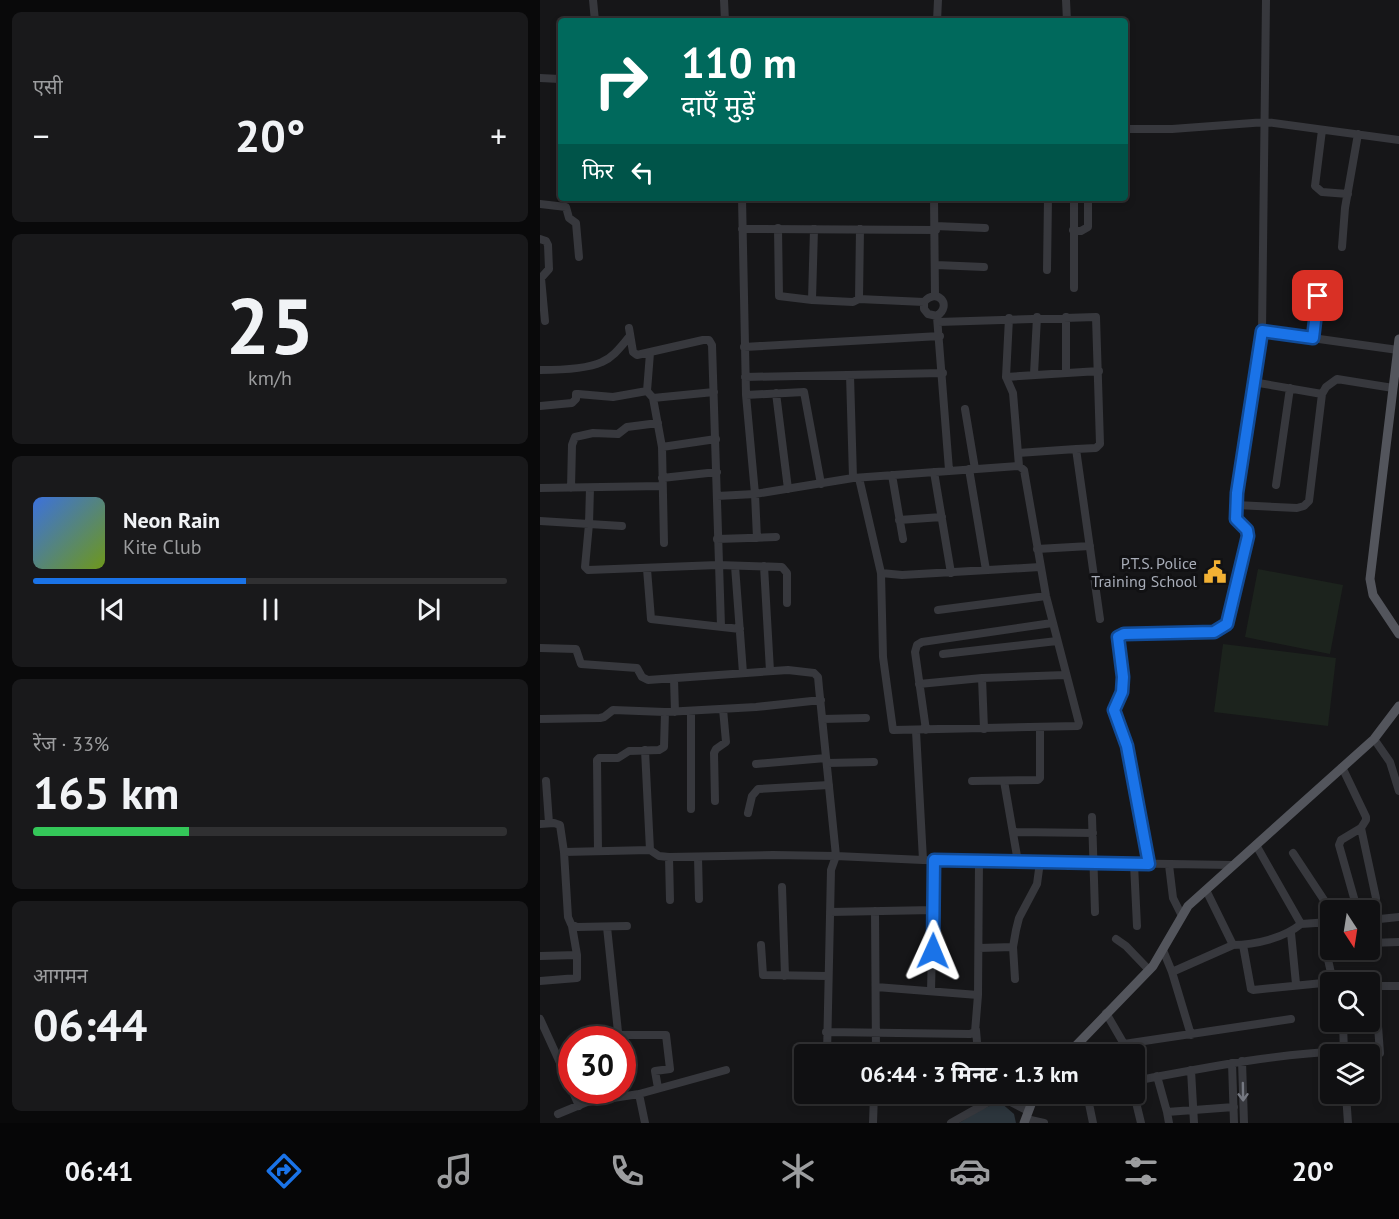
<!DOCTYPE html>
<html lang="hi">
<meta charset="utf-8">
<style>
body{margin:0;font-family:"PT Sans","Noto Sans Devanagari",sans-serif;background:#19191b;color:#f1f3f6;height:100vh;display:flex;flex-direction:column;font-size:22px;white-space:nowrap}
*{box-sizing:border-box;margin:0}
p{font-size:20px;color:#9c9d9f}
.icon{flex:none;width:33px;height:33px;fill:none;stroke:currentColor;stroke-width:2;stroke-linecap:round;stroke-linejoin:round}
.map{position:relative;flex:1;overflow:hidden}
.panel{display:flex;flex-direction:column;gap:12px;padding:12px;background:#09090a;width:540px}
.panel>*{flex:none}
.banner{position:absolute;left:18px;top:18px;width:570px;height:183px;border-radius:6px;box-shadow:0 3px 9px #0003,0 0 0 2px #303032;background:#00695c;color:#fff;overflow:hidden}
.needle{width:39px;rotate:168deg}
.fabs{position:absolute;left:780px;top:900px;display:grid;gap:12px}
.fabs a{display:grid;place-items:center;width:60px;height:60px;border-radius:6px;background:#101012;box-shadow:0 3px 9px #0003,0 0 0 2px #303032;font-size:30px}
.speed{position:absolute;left:18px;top:1026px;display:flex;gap:12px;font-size:30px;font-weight:700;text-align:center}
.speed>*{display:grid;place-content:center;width:78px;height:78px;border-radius:50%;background:#101012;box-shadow:0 3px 9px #0003,0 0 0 2px #303032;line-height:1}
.speed .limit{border:9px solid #d22;background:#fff;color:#111}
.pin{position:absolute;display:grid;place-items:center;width:51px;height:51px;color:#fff;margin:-26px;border-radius:12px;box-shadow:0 3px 9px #0006}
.me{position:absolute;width:66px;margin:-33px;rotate:1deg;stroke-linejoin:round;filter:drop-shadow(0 0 4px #0008)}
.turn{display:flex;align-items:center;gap:21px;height:126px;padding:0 24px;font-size:27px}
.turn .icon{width:78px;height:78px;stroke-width:2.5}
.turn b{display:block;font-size:42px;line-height:51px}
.then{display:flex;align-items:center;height:57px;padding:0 24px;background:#0003;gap:12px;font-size:22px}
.big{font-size:45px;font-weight:700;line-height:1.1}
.panel .card{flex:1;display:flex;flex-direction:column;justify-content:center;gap:9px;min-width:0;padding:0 21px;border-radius:9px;background:#19191b}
.panel .dial{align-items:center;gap:0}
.dial b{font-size:78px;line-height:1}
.song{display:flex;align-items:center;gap:18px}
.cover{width:72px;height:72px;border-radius:9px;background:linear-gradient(135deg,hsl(220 70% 55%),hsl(80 70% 35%))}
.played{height:6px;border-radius:3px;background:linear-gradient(90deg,#1a73e8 45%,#303032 45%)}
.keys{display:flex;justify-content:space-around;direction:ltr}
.heat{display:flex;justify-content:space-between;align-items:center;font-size:33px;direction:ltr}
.charge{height:9px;border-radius:4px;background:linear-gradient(90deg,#34c759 33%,#303032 0)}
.trip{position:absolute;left:254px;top:1044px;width:351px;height:60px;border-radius:6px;background:#101012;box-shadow:0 3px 9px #0003,0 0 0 2px #303032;font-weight:700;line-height:60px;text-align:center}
.menu{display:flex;height:96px;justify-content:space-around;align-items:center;background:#060607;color:#9c9d9f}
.menu .icon{width:42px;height:42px}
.menu .active{color:#1a73e8}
.menu b{font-size:27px;color:#f1f3f6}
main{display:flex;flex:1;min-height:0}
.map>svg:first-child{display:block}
</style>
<main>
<section class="panel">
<div class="card"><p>एसी</p>
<div class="heat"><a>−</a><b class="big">20°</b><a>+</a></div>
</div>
<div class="card dial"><b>25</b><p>km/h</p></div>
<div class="card">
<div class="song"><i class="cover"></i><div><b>Neon Rain</b><p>Kite Club</p></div></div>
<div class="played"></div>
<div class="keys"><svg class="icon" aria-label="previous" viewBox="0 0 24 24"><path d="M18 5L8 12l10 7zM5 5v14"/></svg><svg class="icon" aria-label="pause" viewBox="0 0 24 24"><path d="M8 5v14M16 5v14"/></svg><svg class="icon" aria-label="next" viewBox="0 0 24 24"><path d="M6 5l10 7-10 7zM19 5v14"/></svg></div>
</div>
<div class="card"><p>रेंज · 33%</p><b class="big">165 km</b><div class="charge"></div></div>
<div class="card"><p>आगमन</p><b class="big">06:44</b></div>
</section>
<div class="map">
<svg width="859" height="1123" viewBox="0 0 859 1123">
<rect width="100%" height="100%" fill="#161618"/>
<!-- green -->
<path fill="#1c231d" d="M718 569 803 585 790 654 705 637Z
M683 644 796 658 788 726 674 712Z"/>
<!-- water -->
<path fill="#2c353c" d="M460 1102 474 1114 476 1123H419L442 1109Z"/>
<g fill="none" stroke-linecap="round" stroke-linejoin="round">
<!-- minor -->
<path stroke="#37383d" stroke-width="8" d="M53 0 55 21
M184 0 185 21
M526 0 527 21
M726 0 722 331 858 350
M397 21 398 0
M0 78 20 79
M585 129H632L726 122 859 140
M782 130 775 186 782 192 808 194
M202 198 206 395 215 494 217 538
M372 198H394
M394 198 395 296
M534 198V288
M0 204 26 207 29 218 36 223 39 257
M395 226 445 228
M238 228 239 296 272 300 274 229
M202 229 396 230
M320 229 319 299 384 302C397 287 413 305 397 316
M533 230 541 231 548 227V198
M0 239 6 241 8 245 9 269 1 278 5 321
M802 247 805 208 818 134
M396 265 444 267
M507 270 508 198
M272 300 313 302 319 299
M384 302V309L388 314 397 316
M397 317 409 470
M398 322 556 317 560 444 556 448 536 449 560 619
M89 328 93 352 97 355 163 340H169L172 345 181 626
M773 338 781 275
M204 347 400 336
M110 353 107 391 113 398 122 447 124 543
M0 370C17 370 47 369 62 362 74 357 82 345 90 336
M526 372V317
M494 374 497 317
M310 375 313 478
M205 377 403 373
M466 377 559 371
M713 382 782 394
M236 393 248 489
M206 395 264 392 281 484
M113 398 174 392
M0 406 32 403 36 399V394H38L73 397 107 391
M425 409 435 469
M122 447 176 439
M478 453 536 449
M429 469 446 570
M394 472 411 573
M352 475 363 539
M122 478 177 472
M319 478 341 573 343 657 353 730 538 726 539 723 506 596 484 470 479 466 473 393 466 377 469 318
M736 485 750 388
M0 488 122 486
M31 488 32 445 35 437 53 433 78 434 87 427 118 423
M50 488 49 524 82 526
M177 496 215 494 313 478 479 466
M696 505 757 508 764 506 769 501 782 394 786 387 797 379 853 388
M359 520 402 517
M0 521 49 524 45 567 48 570 178 565 242 567 247 573V603
M177 539 236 537
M497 549 550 546
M195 566 203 673
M224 566 230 671
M107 569 111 619 200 629
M341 573 362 575 500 567
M398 610 506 596
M0 648 36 649 41 664 97 668 102 677 108 680 248 670 274 673 278 677 279 688 296 856 233 855 129 857 119 856 110 850 24 852 20 825 14 823 0 824
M403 654 517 641
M442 678 444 729
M134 679 135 712
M379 684 442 678 525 675
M151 711V809
M0 719 60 718 64 717 73 710 125 712
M282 719 326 718
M386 730 375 652 377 645 382 642 512 623
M376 731 383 860
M834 739 850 762 859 791
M105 750 110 850
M287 763 334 762
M216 764 286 758
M802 767 826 817V820L821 828 836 898
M6 781 9 823
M432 781 498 780 500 778V728
M464 781 478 862
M175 801 174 753 176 749 186 742 183 709
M208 813 212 796 218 789 289 785
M552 817 555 912
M473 832 553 833
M716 845 761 924 790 922
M58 851 57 760 59 758H78L89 751 119 750 124 747 125 712 216 707 281 700
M24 852 28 917 31 924 37 927 87 926
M753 853 784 900 790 920
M129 857 130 900
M158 857 159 899
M594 864 597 926
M609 864 587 746 574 709 582 692 583 677 578 641V637L584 634 674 631 687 624 708 536 707 530 696 516 697 493 722 331
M629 865 633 898 642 916
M242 887 245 976
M666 890 693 945C715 945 744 938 761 924
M816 905 799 845 801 840 821 828
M335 911 336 1054
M290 912 394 910
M830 920 859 917
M784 923 785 946 793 982
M67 927 78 1032 81 1035H126L130 1069 115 1071 118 1088
M751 933 756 984
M576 939 586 946 609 970
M830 943 859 942
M221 945 223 975 288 976
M703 945 711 989 713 990 793 982
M439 948 473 947
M623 950 632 972 651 1035
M0 956 37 955 32 926
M632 972 693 945
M475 979 473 947 476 930 479 918 497 884 500 862
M0 981 37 978V955
M831 986H859
M835 986 840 1053
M336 987 438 995
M391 991 394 860
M566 1013 584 1044 751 1019
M0 1019 32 1089
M803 1022 804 1054
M436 1030 438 1054
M286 1032 430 1034 435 1032 438 995 439 861
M584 1044 586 1054
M287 1054 291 870 296 856 383 860 693 865
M702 1061 704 1123
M692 1063 694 1123
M651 1070 654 1123
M617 1076 627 1112
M594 1081C664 1068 733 1054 804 1051
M32 1090 39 1106
M99 1094 105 1123
M547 1094 553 1123
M594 1094 601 1123
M806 1094 808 1123
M18 1114 47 1102 99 1094 186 1070
M486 1119 504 1123
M333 1123 334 1094
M411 1123 459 1096 488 1111
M629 1123 627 1112 694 1107"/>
<!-- major -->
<path stroke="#53555c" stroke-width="9" d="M859 339 830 579 833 595 859 634
M528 1054 613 966 648 906 834 739 859 706
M484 1123 495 1094"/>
</g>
<!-- one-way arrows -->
<defs><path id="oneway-shaft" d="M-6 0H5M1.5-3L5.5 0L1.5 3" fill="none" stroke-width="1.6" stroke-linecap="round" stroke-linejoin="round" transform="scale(1.5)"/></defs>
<use stroke="#757881" href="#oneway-shaft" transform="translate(703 1092) rotate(89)"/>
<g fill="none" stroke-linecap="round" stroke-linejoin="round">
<!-- route casing -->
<g stroke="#114b97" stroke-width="15">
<path id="route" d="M393 951 394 860 609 864 587 746 574 710 582 692 583 677 578 637 584 634 674 632 687 624 708 536 707 530 696 519 697 493 722 331 773 338 778 296"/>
</g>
<!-- route -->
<use href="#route" stroke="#1a73e8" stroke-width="10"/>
</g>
<!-- icons -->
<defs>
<g id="civic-bare" transform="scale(1.8)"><path d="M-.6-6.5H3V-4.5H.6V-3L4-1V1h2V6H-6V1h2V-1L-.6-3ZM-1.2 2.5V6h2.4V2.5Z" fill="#f2b134" stroke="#111113" stroke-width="2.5" paint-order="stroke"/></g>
</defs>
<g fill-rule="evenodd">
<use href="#civic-bare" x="675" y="572"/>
</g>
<g text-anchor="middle" stroke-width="6" stroke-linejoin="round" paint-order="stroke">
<!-- poi labels -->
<g font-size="16" fill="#a8adb8" stroke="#111113" text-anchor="end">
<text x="657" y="569">P.T.S. Police<tspan x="657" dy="18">Training School</tspan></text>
</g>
</g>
</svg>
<div class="fabs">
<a><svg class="needle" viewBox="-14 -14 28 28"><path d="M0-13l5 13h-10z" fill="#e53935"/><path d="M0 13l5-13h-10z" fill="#9c9d9f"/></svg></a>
<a><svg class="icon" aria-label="search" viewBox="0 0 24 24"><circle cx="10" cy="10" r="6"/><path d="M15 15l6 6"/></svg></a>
<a><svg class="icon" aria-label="layers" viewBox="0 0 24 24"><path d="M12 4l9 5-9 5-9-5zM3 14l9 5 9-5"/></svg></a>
</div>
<div class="speed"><div class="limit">30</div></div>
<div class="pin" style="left:778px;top:296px;background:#d93025"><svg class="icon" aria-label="arrive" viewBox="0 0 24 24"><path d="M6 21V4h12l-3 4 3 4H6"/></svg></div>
<svg class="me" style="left:393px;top:951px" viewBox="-20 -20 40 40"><path d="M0-17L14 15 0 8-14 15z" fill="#1a73e8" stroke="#fff" stroke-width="4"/></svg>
<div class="trip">06:44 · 3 मिनट · 1.3 km</div>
<div class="banner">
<div class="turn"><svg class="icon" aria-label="right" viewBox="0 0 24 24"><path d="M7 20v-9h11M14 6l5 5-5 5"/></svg><div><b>110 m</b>दाएँ मुड़ें</div></div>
<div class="then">फिर<svg class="icon" aria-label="left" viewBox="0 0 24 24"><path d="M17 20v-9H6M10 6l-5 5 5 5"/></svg></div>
</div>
</div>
</main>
<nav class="menu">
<b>06:41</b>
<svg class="icon active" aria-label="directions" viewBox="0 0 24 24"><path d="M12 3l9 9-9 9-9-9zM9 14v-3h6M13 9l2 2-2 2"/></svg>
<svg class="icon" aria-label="music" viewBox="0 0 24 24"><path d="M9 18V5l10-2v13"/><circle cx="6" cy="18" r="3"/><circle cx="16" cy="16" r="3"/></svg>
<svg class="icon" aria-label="phone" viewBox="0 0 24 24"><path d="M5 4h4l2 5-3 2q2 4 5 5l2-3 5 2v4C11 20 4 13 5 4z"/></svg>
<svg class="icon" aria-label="climate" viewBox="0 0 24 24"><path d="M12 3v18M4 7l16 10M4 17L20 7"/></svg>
<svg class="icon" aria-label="car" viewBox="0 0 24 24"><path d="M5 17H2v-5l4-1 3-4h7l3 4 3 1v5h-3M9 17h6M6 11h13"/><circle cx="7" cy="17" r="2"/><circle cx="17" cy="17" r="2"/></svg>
<svg class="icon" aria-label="filters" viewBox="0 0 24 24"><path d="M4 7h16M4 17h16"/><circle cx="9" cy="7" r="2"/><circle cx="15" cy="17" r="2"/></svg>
<b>20°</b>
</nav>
